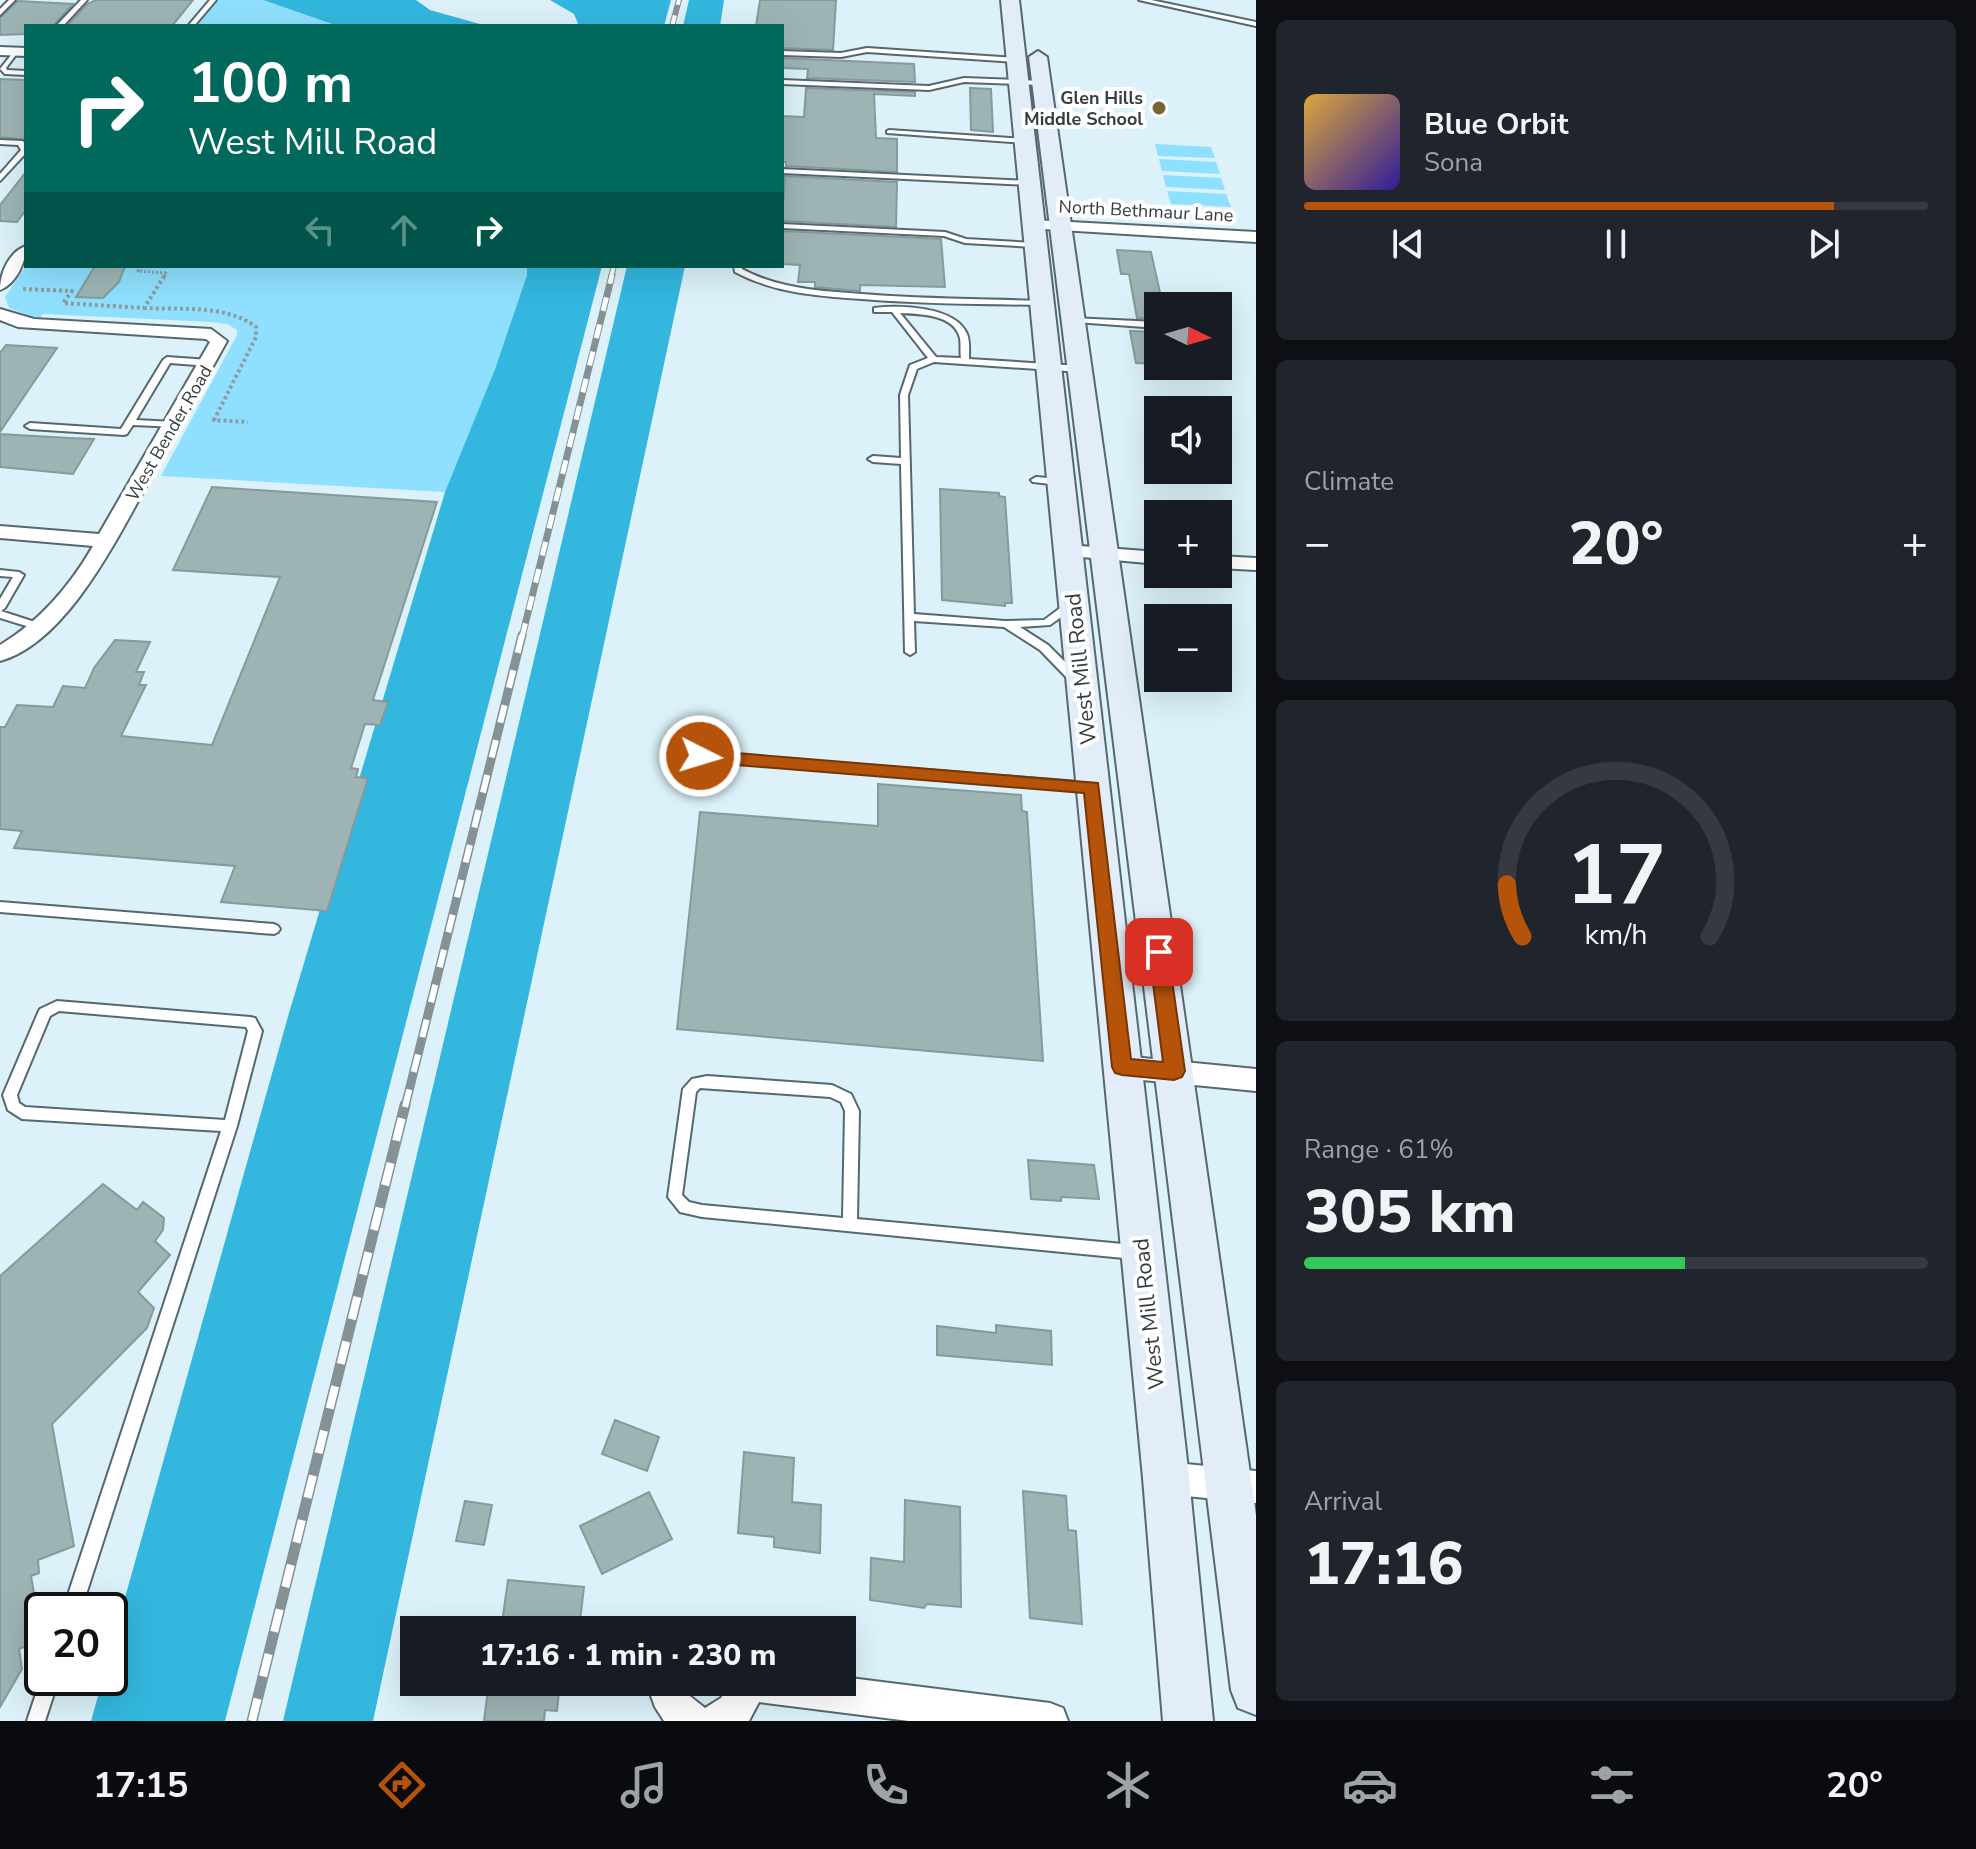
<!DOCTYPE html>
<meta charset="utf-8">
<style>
body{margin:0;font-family:"Nunito Sans",sans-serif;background:#20242c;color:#f1f3f6;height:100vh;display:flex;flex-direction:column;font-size:30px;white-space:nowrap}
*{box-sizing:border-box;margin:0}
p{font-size:26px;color:#9ea1a6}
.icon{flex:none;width:44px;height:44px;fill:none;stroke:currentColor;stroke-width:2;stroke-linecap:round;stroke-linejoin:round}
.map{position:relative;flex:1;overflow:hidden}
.drawer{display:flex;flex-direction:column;gap:20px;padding:20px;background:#0d0f14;width:720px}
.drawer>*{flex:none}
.guide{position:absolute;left:24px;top:24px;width:760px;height:244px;border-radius:0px;box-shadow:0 8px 32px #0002;background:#00695c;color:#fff;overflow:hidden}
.needle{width:52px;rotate:95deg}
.tools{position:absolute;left:1144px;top:292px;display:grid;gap:16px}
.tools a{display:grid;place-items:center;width:88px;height:88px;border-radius:0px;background:#171b24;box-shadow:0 8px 32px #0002;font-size:40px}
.speed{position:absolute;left:24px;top:1592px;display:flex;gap:16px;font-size:40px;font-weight:700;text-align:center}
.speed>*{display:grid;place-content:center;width:104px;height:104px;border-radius:50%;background:#171b24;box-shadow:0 8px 32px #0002;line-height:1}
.speed .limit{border:4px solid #111;border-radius:12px;background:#fff;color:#111}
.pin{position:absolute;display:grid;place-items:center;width:68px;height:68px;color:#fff;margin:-34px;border-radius:16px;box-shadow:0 4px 12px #0006}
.me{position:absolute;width:88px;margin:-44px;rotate:95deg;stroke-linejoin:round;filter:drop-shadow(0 0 6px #0008)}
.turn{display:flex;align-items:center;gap:28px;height:168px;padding:0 32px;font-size:36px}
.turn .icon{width:104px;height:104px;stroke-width:2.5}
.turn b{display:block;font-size:56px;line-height:68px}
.lanes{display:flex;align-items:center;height:76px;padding:0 32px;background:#0003;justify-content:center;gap:40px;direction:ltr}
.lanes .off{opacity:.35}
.big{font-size:60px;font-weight:800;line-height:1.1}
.drawer .widget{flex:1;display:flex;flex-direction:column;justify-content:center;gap:12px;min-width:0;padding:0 28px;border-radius:12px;background:#20242c}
.drawer .dial{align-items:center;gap:0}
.dial svg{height:208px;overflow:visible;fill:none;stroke:#363941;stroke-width:7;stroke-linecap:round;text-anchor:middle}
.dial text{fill:#f1f3f6;stroke:none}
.song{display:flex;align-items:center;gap:24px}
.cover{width:96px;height:96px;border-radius:12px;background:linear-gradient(135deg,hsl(40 70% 55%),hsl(250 70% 35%))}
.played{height:8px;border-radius:4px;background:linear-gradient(90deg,#b45309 85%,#363941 85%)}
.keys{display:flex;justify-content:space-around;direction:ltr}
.heat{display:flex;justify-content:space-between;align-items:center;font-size:44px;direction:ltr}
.charge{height:12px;border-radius:6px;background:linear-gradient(90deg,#34c759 61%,#363941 0)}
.trip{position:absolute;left:400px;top:1616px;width:456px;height:80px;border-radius:0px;background:#171b24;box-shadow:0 8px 32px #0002;font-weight:800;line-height:80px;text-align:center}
.tabs{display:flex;height:128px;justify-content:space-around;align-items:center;background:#090b0e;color:#9ea1a6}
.tabs .icon{width:56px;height:56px}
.tabs .active{color:#b45309}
.tabs b{font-size:36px;color:#f1f3f6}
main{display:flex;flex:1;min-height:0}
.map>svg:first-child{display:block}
</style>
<main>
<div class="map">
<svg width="1256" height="1721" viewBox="0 0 1256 1721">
<rect width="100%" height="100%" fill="#dcf1f9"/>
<!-- green -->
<path fill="#8fe0fe" d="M218 0H263L338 26H196Z
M1155 144 1211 147 1215 158 1158 156Z
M1159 159 1216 162 1220 174 1162 171Z
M1163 175 1221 178 1225 190 1166 187Z
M1167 191 1226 194 1231 207 1171 204Z
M26 266H527V275L495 369 445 492 161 476 237 335V330L227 324 212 322 43 314 39 319 9 308 5 297Z"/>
<!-- forest -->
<path fill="#33b7df" d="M263 0H416L430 10 487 26H338Z
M550 0H671L664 26H579L574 14Z
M689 0H724L720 26H683Z
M527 266H602L225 1721H91L103 1678H110V1651L289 1013 445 492 495 369 527 275Z
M627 266H685L373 1721H283Z"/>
<!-- building -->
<path fill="#9eb4b4" stroke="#859b9b" stroke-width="2" d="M96 0H193L172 26H67L87 4Z
M760 0H836L833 50 782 48V26H756Z
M18 1 73 4 53 26H26V34L0 35V18Z
M782 58 914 64 915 82 807 78 808 69 782 68Z
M0 79 26 80V140L0 137Z
M806 88 915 92V96L874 94 876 138 897 139V172L786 166V162H782V116L804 117Z
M970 88 991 89 993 132 971 130Z
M26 172V210L17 222 0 221V205Z
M785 176 897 182 896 227 782 221Z
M782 231 941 239 945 287 860 285V291L815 287V282H798L800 265 782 264Z
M1117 250 1151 252 1163 306H1158V319L1137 318 1129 274H1121Z
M95 266H125L119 282 103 298 76 297Z
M1130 331 1155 332 1158 364 1136 363Z
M6 345 57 348 0 432V353Z
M0 434 69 438 94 439 73 474 0 467Z
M212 487 437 502 373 700 388 702 380 725 365 724 351 768 358 769 356 777 368 778 327 911 221 902 235 866 14 848 22 831 0 829V727H5L17 705 53 707 63 686 85 688 94 668 115 640 150 642 136 672H144L139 685H146L121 736 212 745 280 577 173 570Z
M940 489 999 493V496L1005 497 1012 603H1005V606L942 600Z
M878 784 1021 795 1022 811 1027 812 1043 1061 677 1029 700 812 878 826Z
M1028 1160 1094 1165 1099 1199 1061 1197V1201L1031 1199Z
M103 1184 137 1210 143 1202 164 1218 163 1230 155 1241 170 1255 138 1292 154 1308 147 1328 52 1424 74 1546 38 1560 39 1573 31 1576 42 1640 19 1649 22 1669 0 1707V1276Z
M996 1325 1051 1331 1052 1365 937 1355V1326L996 1333Z
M615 1420 659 1437 647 1471 602 1454Z
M744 1452 794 1458 792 1502 821 1505 820 1553 774 1547V1537L738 1533Z
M1023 1491 1066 1496 1068 1530 1076 1531 1082 1624 1030 1618Z
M649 1492 672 1539 602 1574 580 1526Z
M905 1500 960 1507 961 1607 927 1604 924 1608 870 1600 871 1558 904 1562Z
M465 1501 492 1505 484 1545 456 1541Z
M508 1580 584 1587 579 1630H501Z
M489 1682H560L557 1711 545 1710 544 1721H484Z"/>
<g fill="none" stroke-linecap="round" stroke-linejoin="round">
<!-- lane casing -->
<g stroke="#56686f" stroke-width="4">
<path id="lane" d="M9 0H15L0 15V9Z
M81 0H87L63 26H56Z
M210 0H216L194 26H188Z
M1139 0H1151L1256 22V26Z
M867 48 1016 58 1019 60 1016 62 867 52 841 57 782 55V51L841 53Z
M15 50 18 52 6 68 7 70 26 71V75L5 74 0 69Z
M964 78 1042 81 1045 83 1042 85 964 82 929 90 782 84V80L929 86Z
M889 130 1025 139 1029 141 1025 143 887 133V131Z
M0 140 23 141 26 146V153L0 181V174L21 150 18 145 0 144Z
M782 169 1029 181 1033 183 1029 185 782 173Z
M782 224 945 232 966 239 1035 243 1039 245 1035 247 965 243 944 236 782 228Z
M734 266H742V269C779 289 821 291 862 294 922 299 982 299 1042 301L1046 303 1042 305C982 304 922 304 862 299 818 296 774 293 735 272Z
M874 308C900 305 955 306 967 334 970 341 969 351 969 359L1081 366 1085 369 1081 372 934 362 917 369 908 395 914 614 1005 621 1044 620 1067 603H1075L1076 605 1075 607 1050 625 1020 627 1048 645 1078 675 1079 678 1078 681H1070L1040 650 1004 627 914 621 915 652 910 655 905 652 901 464 873 462 868 459 873 456 901 458 900 395 910 365 928 358 892 312H874ZM900 313C920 314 954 314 960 338 961 344 960 352 961 358L936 357Z
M1072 318 1158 322V328L1075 322H1072Z
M167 357 209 360 213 363 209 366 170 363 136 420 174 422 177 423V427L133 425 127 434 124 435 30 429 25 426 30 423 121 429 163 360Z
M1036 477 1060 479 1065 482 1060 485 1033 482 1031 480Z
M0 570 19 572 24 575 5 608 1 611 44 625 45 627 44 629H36L0 618V599L13 577 0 576Z
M670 750 1092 783 1098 787 1092 791 670 758 664 754Z
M0 902 274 924 278 926 280 929 278 932 274 934 0 912Z
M57 1001 250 1017 255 1018 262 1031 237 1126 81 1610H63L221 1131 22 1119 8 1110 3 1095 38 1013 40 1009ZM59 1011 246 1027 248 1031 225 1120 25 1107 19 1103 17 1095 50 1016Z
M707 1076 832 1085 851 1094 859 1111 857 1219 1134 1245 1139 1247 1141 1252 1139 1257 1134 1259 702 1217 680 1212 668 1197 683 1089 692 1079ZM700 1088 830 1097 841 1102 845 1111 843 1218 702 1205 689 1202 682 1195 696 1092Z
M42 1676V1678H59L45 1721H27Z"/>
</g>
<!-- street casing -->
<g stroke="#56686f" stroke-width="4">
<path id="street" d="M0 47 26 48V56L0 55Z
M1033 220 1256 232V242L1028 228 1025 225Z
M26 246C26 262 16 284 0 290 0 273 9 252 26 246Z
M0 309 34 319 211 329 227 341C202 386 177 431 152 476 120 532 69 642 0 661V645C40 621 70 586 93 546L0 538V526L99 534 210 342 206 339 18 327 0 320Z
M1067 545 1158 552V564L1060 555 1057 551 1060 547Z
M1218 556 1256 558V570L1218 568Z
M1122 1056 1256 1069V1091L1122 1078 1113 1075 1109 1067 1113 1059Z
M1166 1462 1256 1471V1503L1166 1494 1155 1489 1150 1478 1155 1467Z
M842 1677 1050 1703 1063 1708 1068 1721H909L759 1702 749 1721H664L655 1707 646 1682H682L686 1693 705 1708 721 1698 730 1682H842Z"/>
</g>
<!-- secondary casing -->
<g stroke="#56686f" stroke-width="4">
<path id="secondary" d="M1001 0H1019L1189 1478 1213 1721H1163L1143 1478Z
M1038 51 1047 57 1256 1515V1715L1238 1708 1231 1690 1029 57Z"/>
</g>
<!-- path-far1 -->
<path stroke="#8d9ca2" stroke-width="3" stroke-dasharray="2 2" stroke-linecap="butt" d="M47 266H83
M141 266 138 271 166 273 164 277"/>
<!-- path -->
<path stroke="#8d9ca2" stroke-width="4" stroke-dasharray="3 3" stroke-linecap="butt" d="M23 289 72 291 63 303 144 308 165 275
M144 308C180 310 226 304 256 327V337L214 420 248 422"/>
<!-- lane -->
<use href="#lane" fill="#fff" fill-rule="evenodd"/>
<!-- street -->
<use href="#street" fill="#fff" fill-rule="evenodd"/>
<!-- secondary -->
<use href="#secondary" fill="#e2edf9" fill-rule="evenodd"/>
<!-- rail-far3 casing -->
<g stroke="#849297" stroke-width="6">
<path id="rail-far3" d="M672 26 679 0
M611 277 614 266"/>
</g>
<!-- rail-far2 casing -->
<g stroke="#849297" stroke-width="7">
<path id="rail-far2" d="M522 637 612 275"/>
</g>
<!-- rail-far1 casing -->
<g stroke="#849297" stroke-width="9">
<path id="rail-far1" d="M405 1107 522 635"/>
</g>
<!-- rail casing -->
<g stroke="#849297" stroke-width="11">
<path id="rail" d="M252 1721 405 1105"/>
</g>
<!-- rail-far3 -->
<use href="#rail-far3" stroke="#fff" stroke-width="4" stroke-dasharray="11" stroke-linecap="butt"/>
<!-- rail-far2 -->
<use href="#rail-far2" stroke="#fff" stroke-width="5" stroke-dasharray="14" stroke-linecap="butt"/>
<!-- rail-far1 -->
<use href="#rail-far1" stroke="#fff" stroke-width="6" stroke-dasharray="18" stroke-linecap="butt"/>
<!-- rail -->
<use href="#rail" stroke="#fff" stroke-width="8" stroke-dasharray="23" stroke-linecap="butt"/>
</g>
<!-- route -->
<path fill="#b45309" stroke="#753606" stroke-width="2" d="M700 750 1098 783 1131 1059 1163 1062 1149 952 1152 947H1166L1168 952 1185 1071 1182 1077 1174 1080 1122 1075 1115 1073 1112 1067 1084 793 700 762 691 756Z"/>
<!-- markers -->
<circle fill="#776533" stroke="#fff" stroke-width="3" cx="1159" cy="108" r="8"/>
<g text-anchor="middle" stroke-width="8" stroke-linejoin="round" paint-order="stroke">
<!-- far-poi labels -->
<g font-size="18" font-weight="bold" fill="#353d40" stroke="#fff" text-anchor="end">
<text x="1143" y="104">Glen Hills<tspan x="1143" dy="21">Middle School</tspan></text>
</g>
<!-- far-street labels -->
<g font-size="18" fill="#353d40" stroke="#fff">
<text transform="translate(1146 211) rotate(3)" y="6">North Bethmaur Lane</text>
<text transform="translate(169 433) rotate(-60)" y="6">West Bender Road</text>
</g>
<!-- street labels -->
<g font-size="22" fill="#353d40" stroke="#fff">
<text transform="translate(1080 669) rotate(-96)" y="8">West Mill Road</text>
<text transform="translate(1148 1314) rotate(-96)" y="8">West Mill Road</text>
</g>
</g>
</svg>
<div class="tools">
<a><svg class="needle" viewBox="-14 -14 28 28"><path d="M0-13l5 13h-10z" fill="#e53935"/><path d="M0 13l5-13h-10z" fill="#9ea1a6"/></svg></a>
<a><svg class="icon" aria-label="sound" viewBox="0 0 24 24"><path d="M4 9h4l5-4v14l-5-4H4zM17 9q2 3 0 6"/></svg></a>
<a>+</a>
<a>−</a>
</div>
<div class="speed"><div class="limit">20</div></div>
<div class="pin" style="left:1159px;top:952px;background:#d93025"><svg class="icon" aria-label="arrive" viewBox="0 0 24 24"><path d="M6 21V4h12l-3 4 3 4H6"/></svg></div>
<svg class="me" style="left:700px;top:756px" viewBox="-20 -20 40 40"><circle r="17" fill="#b45309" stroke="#fff" stroke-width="3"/><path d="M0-11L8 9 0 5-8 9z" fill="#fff"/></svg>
<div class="trip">17:16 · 1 min · 230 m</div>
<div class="guide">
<div class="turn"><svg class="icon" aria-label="right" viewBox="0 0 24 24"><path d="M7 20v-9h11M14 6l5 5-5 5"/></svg><div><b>100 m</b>West Mill Road</div></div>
<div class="lanes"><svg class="icon off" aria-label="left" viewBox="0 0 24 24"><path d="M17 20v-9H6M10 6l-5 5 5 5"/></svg><svg class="icon off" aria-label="ahead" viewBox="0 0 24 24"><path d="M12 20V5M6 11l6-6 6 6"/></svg><svg class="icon" aria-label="right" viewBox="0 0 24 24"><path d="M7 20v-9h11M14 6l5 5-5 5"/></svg></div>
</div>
</div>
<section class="drawer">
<div class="widget">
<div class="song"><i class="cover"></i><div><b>Blue Orbit</b><p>Sona</p></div></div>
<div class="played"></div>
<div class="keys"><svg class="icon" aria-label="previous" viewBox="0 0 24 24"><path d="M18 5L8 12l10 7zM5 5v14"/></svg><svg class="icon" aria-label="pause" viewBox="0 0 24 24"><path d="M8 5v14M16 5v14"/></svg><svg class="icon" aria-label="next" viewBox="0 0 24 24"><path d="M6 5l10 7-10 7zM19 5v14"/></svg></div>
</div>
<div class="widget"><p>Climate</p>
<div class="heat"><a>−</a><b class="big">20°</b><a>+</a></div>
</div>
<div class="widget dial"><svg viewBox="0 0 100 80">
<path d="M14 69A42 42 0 1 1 86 69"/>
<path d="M14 69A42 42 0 0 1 8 49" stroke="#b45309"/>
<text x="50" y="56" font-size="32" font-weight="700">17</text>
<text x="50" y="72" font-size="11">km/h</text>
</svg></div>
<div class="widget"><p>Range · 61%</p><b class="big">305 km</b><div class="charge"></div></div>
<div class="widget"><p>Arrival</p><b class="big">17:16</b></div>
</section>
</main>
<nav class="tabs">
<b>17:15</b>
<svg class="icon active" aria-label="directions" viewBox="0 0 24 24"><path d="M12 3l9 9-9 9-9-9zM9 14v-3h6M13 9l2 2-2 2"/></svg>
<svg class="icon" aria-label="music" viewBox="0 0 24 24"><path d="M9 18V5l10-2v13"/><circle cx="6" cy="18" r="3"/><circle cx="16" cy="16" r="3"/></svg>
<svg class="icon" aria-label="phone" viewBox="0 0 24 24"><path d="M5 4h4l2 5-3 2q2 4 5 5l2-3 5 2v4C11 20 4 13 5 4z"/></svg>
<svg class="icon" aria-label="climate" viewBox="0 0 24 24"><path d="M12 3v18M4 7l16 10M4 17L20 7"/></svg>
<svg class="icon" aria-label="car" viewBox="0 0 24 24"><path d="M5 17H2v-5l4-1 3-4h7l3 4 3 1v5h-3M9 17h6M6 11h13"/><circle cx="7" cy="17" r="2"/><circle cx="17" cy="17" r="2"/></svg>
<svg class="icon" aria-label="filters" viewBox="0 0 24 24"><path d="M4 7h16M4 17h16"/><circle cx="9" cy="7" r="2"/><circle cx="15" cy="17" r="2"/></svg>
<b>20°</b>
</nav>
